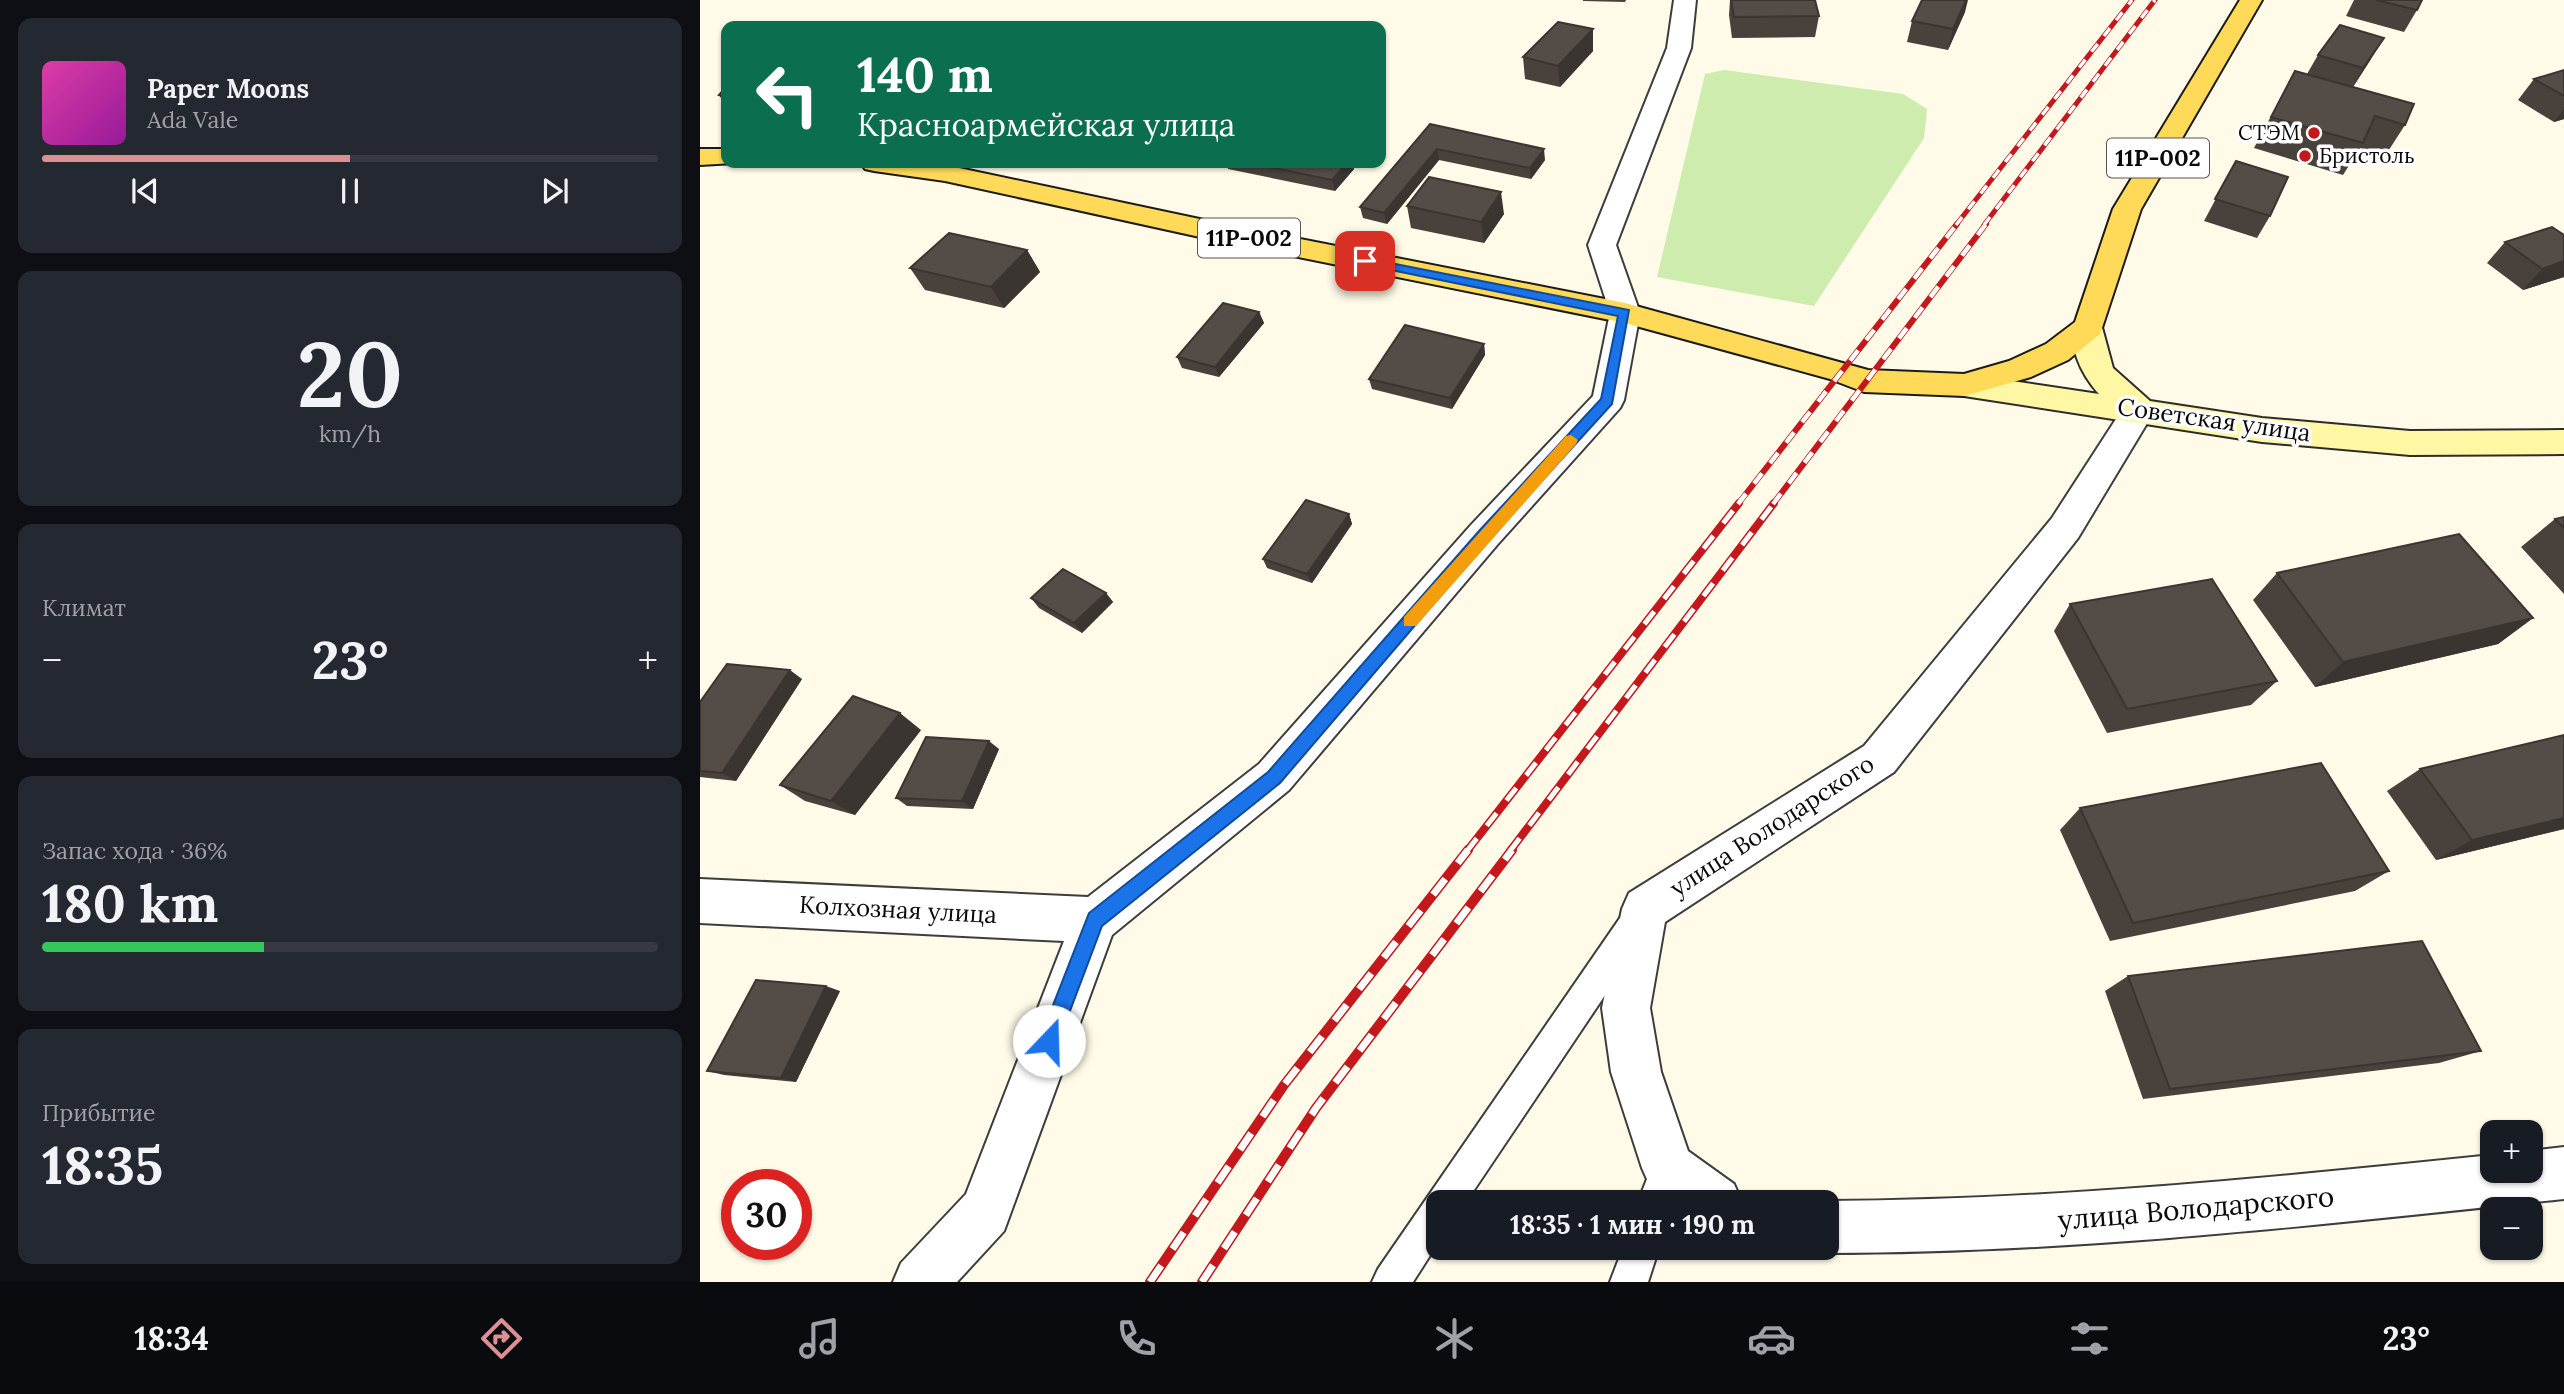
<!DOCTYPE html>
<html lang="ru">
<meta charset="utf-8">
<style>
body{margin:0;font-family:Lora,serif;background:#242831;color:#f1f3f6;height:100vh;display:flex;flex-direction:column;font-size:26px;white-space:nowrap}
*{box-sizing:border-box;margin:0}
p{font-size:23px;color:#9ea1a6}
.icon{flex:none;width:38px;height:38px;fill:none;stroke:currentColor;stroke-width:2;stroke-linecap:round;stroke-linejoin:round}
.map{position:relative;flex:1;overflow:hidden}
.drawer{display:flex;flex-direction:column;gap:18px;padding:18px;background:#0d0f14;width:700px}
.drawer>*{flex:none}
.hud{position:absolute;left:21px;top:21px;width:665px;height:147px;border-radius:14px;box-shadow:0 2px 5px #0004;background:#0b6e4f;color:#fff;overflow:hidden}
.controls{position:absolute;left:1780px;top:1120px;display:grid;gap:14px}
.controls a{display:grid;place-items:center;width:63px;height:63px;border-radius:14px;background:#171b24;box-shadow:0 2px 5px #0004;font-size:35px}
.speed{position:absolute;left:21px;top:1169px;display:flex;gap:14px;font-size:35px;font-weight:700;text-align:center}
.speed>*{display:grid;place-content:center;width:91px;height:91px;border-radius:50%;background:#171b24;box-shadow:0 2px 5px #0004;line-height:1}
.speed .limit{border:10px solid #d22;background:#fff;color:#111}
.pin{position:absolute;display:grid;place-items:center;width:60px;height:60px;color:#fff;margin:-30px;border-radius:14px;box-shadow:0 4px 10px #0006}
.me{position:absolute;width:77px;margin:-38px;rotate:21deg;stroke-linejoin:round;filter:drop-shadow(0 0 5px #0008)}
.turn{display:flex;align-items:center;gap:24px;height:147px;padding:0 21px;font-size:32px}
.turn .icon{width:91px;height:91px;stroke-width:2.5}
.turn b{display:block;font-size:49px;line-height:60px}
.big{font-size:52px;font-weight:800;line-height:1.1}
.drawer .card{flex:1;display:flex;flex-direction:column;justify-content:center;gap:10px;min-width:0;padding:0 24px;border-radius:14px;background:#242831}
.drawer .dial{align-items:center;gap:0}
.dial b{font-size:91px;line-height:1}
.song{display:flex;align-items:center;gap:21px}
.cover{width:84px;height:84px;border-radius:10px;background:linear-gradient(135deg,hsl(320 70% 55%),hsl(300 70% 35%))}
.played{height:7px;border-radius:4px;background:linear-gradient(90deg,#dd9094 50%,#363941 50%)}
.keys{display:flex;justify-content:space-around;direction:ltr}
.heat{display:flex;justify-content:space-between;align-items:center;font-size:38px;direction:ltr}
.charge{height:10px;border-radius:5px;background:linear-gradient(90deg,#34c759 36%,#363941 0)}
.trip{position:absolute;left:726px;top:1190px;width:413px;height:70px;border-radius:14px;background:#171b24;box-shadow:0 2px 5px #0004;font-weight:800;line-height:70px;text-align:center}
.menu{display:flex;height:112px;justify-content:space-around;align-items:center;background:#090b0e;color:#9ea1a6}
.menu .icon{width:49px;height:49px}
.menu .current{color:#dd9094}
.menu b{font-size:32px;color:#f1f3f6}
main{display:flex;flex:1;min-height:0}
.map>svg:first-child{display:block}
</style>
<main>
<section class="drawer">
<div class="card">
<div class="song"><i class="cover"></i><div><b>Paper Moons</b><p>Ada Vale</p></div></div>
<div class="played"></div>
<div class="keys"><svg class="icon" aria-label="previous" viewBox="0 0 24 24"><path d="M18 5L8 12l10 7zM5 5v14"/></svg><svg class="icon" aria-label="pause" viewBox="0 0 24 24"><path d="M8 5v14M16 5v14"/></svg><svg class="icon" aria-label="next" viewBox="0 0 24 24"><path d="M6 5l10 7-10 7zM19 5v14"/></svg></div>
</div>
<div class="card dial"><b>20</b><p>km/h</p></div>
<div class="card"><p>Климат</p>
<div class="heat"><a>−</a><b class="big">23°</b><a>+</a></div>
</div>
<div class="card"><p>Запас хода · 36%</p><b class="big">180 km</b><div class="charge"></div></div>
<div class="card"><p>Прибытие</p><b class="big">18:35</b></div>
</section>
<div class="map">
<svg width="1864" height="1282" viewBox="0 0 1864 1282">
<rect width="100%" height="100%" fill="#fffbe8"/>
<!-- green -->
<path fill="#cdecae" d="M1024 70 1203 94 1227 109 1224 138 1114 306 957 277 1005 74Z"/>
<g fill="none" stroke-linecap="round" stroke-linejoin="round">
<!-- lane casing -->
<g stroke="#3d3d3d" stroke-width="4">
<path id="lane" d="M931 914 942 918 947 929 942 940 766 1202H738V1243L713 1282H672L678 1269 920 918Z
M968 1150 980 1156 986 1168 974 1202H938L956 1156Z
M923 1248H959L948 1282H910Z"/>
</g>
<!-- street casing -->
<g stroke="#3d3d3d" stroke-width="4">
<path id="street" d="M974 0H996L991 48 916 245 940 313 924 400 920 408 797 545 589 790 412 935 304 1231 257 1282H193L201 1263 266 1194 364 941 0 923V879L388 897 559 764 771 525 893 396 910 313 888 245 967 48Z
M1439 398 1451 402 1455 410 1378 538 1194 772 965 922 950 1008 961 1072 988 1151 1034 1184 1042 1202H972L950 1186 942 1168 911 1072 902 1008 922 909 929 893 1164 746 1352 518 1427 402Z
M1864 1147V1199C1618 1225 1374 1253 1127 1253L1113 1248H1127V1202H1123L1127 1201C1350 1200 1570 1178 1792 1155V1171H1830V1151Z"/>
</g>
<!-- secondary casing -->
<g stroke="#2c2c2c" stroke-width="4">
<path id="secondary" d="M1389 317 1400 320 1413 368 1450 401 1562 418 1710 431 1864 430V454L1710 455 1562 442 1264 396 1253 393 1248 385 1253 377 1264 374 1399 394C1383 377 1364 342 1378 320Z"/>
</g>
<!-- primary casing -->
<g stroke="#1b1b1b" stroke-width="4">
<path id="primary" d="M1540 0H1562L1441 209 1400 334 1368 360 1331 377 1264 396 1164 392 1130 379 925 323 509 239 245 181 174 171 165 169 161 163 245 165 509 221 925 303 1168 370 1264 374 1309 361 1346 344 1375 322 1413 209Z
M0 149H26V163H35L0 165Z"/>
</g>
<!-- lane -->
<use href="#lane" fill="#fff" fill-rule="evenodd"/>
<!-- street -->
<use href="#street" fill="#fff" fill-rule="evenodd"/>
<!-- secondary -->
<use href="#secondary" fill="#fff7a3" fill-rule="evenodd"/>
<!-- primary -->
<use href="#primary" fill="#ffda58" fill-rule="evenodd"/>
<!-- rail-far3 casing -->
<g stroke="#c5181c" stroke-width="5">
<path id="rail-far3" d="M1256 225 1432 0
M1284 225 1455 0"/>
</g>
<!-- rail-far2 casing -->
<g stroke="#c5181c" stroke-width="6">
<path id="rail-far2" d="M1038 504 1257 224
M1073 504 1286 224"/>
</g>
<!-- rail-far1 casing -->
<g stroke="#c5181c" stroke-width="8">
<path id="rail-far1" d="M767 851 1039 503
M810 851 1074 503"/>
</g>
<!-- rail casing -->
<g stroke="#c5181c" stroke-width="10">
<path id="rail" d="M450 1282 584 1085 768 850
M502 1282 616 1108 812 850"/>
</g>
<!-- rail-far3 -->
<use href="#rail-far3" stroke="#fff" stroke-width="3.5" stroke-dasharray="10" stroke-linecap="butt"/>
<!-- rail-far2 -->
<use href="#rail-far2" stroke="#fff" stroke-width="4.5" stroke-dasharray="13" stroke-linecap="butt"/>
<!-- rail-far1 -->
<use href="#rail-far1" stroke="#fff" stroke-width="5" stroke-dasharray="16" stroke-linecap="butt"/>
<!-- rail -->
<use href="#rail" stroke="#fff" stroke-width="7" stroke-dasharray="20" stroke-linecap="butt"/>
</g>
<!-- wall -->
<path fill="#48413c" d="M883 0H926L925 2 883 1Z
M1030 0H1115L1119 16 1115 37 1032 38 1029 15Z
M1654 0H1722L1717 10 1704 32 1646 16Z
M1265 12 1248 50 1207 42 1212 21Z
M893 29V51L860 87 825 79 823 57Z
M1618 55 1671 59 1653 87 1705 125 1685 156 1660 148 1643 175 1554 148 1595 71 1607 74Z
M1864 70V119L1854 122 1818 100 1834 79Z
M26 87V106L19 95Z
M730 124 845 160 831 179 739 160 687 224 663 218 660 207Z
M1536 161 1570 216 1557 238 1504 221Z
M526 163H652L654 169 635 191 528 169Z
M707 206 804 214 784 243 711 228Z
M1805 242 1864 277 1823 290 1787 263Z
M327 250 340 272 304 308 225 290 210 268Z
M559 312 564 323 519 377 482 368 477 357Z
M784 344 785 355 752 409 672 389 669 379Z
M649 514 652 524 612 583 567 568 563 559Z
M1864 517V594L1821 547 1855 519Z
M1577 573 1833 618 1798 644 1615 687 1553 600Z
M406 593 413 602 382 633 339 608 331 598Z
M1370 604 1577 681 1551 705 1407 733 1354 631Z
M102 679 36 781 0 777V702Z
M221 730 155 815 105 801 80 785Z
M1864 735V829L1736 860 1687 791 1720 769Z
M299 749 273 809 207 806 196 798Z
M1380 808 1689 871 1655 891 1410 941 1360 830Z
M1428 976 1781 1051 1739 1063 1443 1099 1405 991Z
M140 991 96 1082 24 1075 7 1071Z"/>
<!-- shaded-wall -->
<path fill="#3b3531" d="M1266 0H1268L1265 12 1248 50 1253 29Z
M893 29V51L860 87 858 66Z
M1684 38 1671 59 1651 90 1663 68Z
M1864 109V119L1854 122Z
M737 149 739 160 687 224 684 213Z
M844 149 845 160 831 179 830 168Z
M647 163H652L654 169 635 191 632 180Z
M801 192 804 214 784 243 781 222Z
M327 250 340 272 304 308 291 287Z
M1864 261V277L1823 290 1842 269Z
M559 312 564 323 519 377 515 367Z
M784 344 785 355 752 409 750 398Z
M649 514 652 524 612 583 607 574Z
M406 593 413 602 382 633 374 623Z
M1833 618 1798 644 1615 687 1643 662Z
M90 670 102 679 36 781 22 773Z
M200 713 221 730 155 815 131 801Z
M289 741 299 749 273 809 262 801Z
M1864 818V829L1736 860 1772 840Z
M126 986 140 991 96 1082 81 1078Z"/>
<!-- building -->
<path fill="#544c46" stroke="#3b3531" stroke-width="2" d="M1031 0H1115L1119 16 1034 17Z
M1222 0H1266L1253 29 1212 21Z
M1676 0H1722L1717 10Z
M858 22 893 29 858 66 823 57Z
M1640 25 1684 38 1663 68 1618 55Z
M1864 70V96L1834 79Z
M1595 71 1714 104 1705 125 1675 116 1663 143 1571 117Z
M26 87V96L19 95Z
M730 124 844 149 830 168 737 149 684 213 660 207Z
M1536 161 1588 177 1570 216 1515 199Z
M549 163H647L632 180Z
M729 177 801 192 781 222 707 206Z
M1852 227 1864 235V261L1842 269 1805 242Z
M249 233 327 250 291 287 210 268Z
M523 303 559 312 515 367 477 357Z
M705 325 784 344 750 398 669 379Z
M606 500 649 514 607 574 563 559Z
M1864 517V528L1855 519Z
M1759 534 1833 618 1643 662 1577 573Z
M363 569 406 593 374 623 331 598Z
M1512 579 1577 681 1427 709 1370 604Z
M27 664 90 670 22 773 0 771V702Z
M153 696 200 713 131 801 80 785Z
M1864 735V818L1772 840 1720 769Z
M226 737 289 741 262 801 196 798Z
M1621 763 1689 871 1433 923 1380 808Z
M1722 941 1781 1051 1470 1089 1428 976Z
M56 980 126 986 81 1078 7 1071Z"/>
<!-- route -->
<path fill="#1a73e8" stroke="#114b97" stroke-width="2" d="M665 258 929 310 912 404 789 539 580 783 402 926 356 1048 349 1051 342 1048 339 1041 389 913 568 772 779 531 901 399 918 316 661 264V259Z"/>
<!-- slow -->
<path fill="#f59e0b" d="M871 435 878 440 876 444 716 626H704V617L866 436Z"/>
<!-- markers -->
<g fill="#c5181c" stroke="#fff" stroke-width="2.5">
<circle cx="1614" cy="133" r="7"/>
<circle cx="1605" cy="156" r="7"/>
</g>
<g text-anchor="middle" stroke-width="7" stroke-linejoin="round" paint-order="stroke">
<!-- far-poi labels -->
<g font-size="21" fill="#0a0a0a" stroke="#fff" text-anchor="end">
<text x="1600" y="140">СТЭМ</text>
<text x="1619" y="163" text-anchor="start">Бристоль</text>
</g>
<!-- shield labels -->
<g fill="#fff" stroke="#545454" stroke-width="2">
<rect x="1407" y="138.5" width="102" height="39" rx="5"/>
<rect x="498" y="218.5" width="102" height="39" rx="5"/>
</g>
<g font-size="23" font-weight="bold" fill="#0a0a0a">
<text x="1458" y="166">11Р-002</text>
<text x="549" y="246">11Р-002</text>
</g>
<!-- street labels -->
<g font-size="24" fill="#0a0a0a" stroke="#fff">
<text transform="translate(1514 420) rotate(8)" y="8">Советская улица</text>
<text transform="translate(1072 826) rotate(-33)" y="8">улица Володарского</text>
<text transform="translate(198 910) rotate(3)" y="8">Колхозная улица</text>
</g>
<!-- near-street labels -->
<g font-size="28" fill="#0a0a0a" stroke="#fff">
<text transform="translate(1496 1208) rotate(-5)" y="10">улица Володарского</text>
</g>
</g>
</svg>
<div class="controls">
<a>+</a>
<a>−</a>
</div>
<div class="speed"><div class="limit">30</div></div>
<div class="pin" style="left:665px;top:261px;background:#d93025"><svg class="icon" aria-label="arrive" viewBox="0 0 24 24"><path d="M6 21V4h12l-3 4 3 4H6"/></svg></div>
<svg class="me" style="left:349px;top:1041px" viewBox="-20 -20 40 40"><circle r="19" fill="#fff"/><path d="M0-13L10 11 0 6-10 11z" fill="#1a73e8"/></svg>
<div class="trip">18:35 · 1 мин · 190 m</div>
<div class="hud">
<div class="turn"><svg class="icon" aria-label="left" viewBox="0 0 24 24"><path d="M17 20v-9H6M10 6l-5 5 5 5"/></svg><div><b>140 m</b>Красноармейская улица</div></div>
</div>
</div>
</main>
<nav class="menu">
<b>18:34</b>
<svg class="icon current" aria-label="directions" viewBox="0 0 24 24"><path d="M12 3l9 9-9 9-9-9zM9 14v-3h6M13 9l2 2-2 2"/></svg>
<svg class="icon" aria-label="music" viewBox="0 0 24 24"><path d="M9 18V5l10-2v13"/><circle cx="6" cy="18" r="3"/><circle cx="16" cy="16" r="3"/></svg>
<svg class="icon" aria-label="phone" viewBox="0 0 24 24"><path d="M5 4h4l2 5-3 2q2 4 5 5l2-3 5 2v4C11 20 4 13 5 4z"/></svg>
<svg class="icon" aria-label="climate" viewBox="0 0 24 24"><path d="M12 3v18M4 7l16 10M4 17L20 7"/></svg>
<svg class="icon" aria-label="car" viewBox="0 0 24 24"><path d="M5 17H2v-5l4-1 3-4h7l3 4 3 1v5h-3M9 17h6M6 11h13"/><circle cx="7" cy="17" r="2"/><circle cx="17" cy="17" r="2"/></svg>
<svg class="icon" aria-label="filters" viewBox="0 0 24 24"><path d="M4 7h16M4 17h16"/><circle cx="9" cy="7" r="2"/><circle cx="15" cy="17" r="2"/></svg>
<b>23°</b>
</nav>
